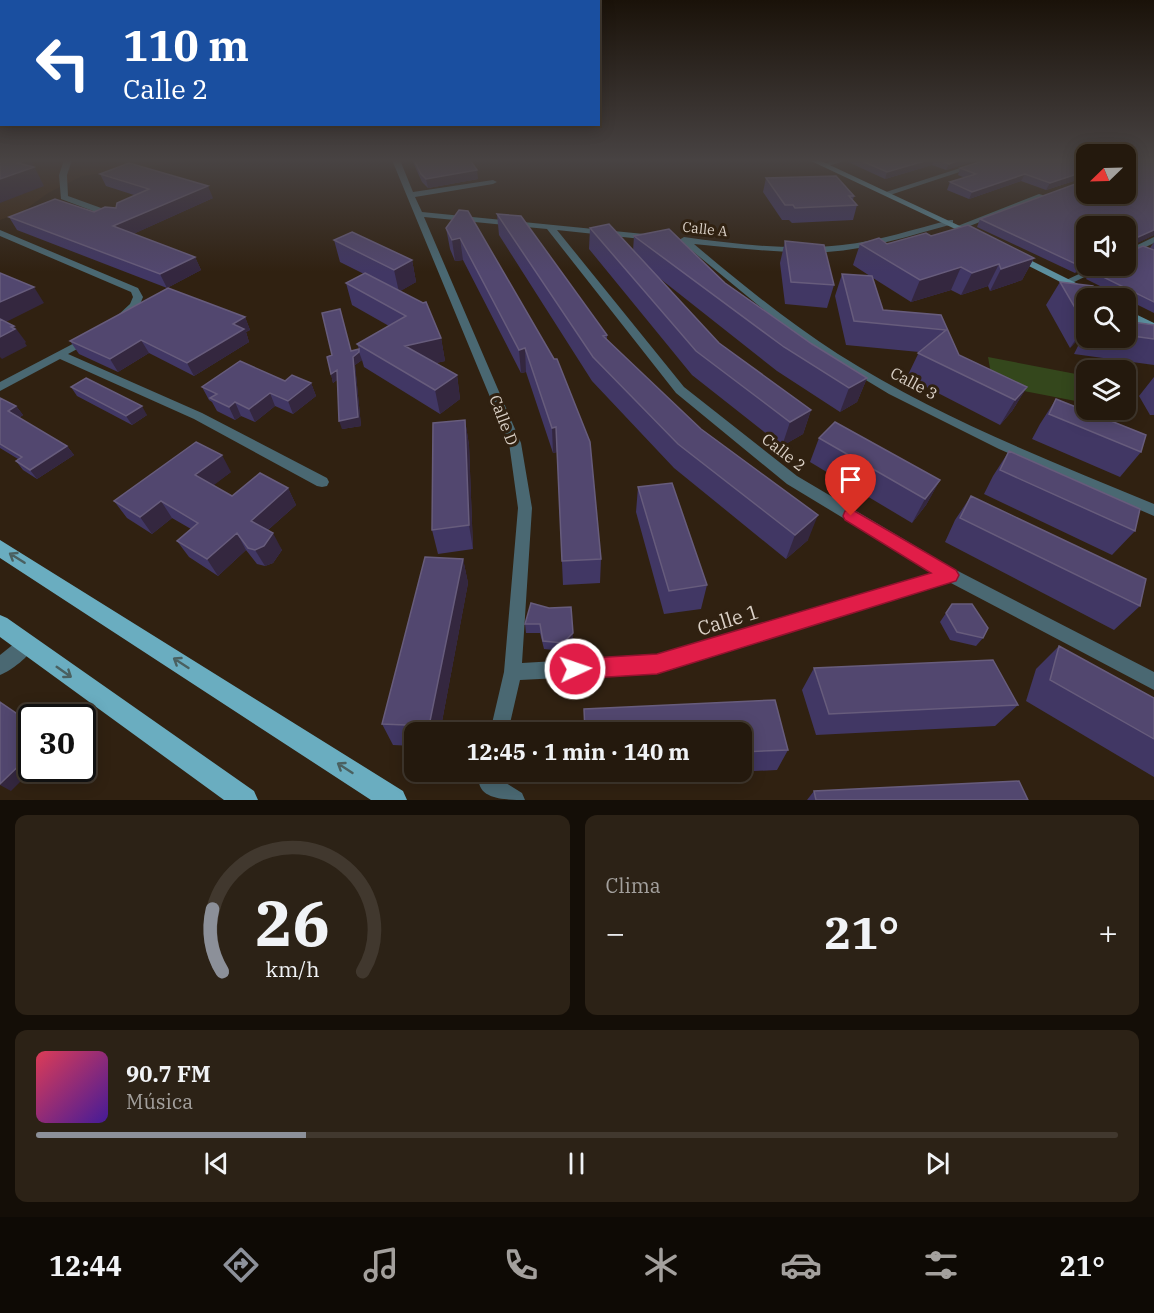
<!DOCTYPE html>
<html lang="es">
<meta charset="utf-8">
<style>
body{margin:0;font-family:"IBM Plex Serif",serif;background:#2c2216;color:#f1f3f6;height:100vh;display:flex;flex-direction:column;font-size:22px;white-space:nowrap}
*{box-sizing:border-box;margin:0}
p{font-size:20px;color:#a3a09d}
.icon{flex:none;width:33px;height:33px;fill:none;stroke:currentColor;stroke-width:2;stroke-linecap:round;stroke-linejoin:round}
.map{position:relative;height:800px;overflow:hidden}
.details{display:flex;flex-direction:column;gap:15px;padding:15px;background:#140e07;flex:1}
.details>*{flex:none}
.hud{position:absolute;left:0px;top:0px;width:600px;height:126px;box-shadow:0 3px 15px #0003,0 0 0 2px #41382e;background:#1a4fa0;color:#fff;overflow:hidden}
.needle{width:39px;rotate:247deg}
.controls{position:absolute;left:1076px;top:144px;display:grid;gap:12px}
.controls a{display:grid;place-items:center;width:60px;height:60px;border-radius:12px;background:#24190d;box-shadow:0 3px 15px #0003,0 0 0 2px #41382e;font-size:30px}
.speed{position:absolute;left:18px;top:704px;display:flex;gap:12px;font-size:30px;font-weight:700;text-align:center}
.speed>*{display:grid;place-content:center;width:78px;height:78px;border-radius:50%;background:#24190d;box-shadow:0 3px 15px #0003,0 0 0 2px #41382e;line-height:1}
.speed .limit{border:3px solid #111;border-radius:9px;background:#fff;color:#111}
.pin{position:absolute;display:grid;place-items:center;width:51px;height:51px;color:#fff;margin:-62px -26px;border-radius:50% 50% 50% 0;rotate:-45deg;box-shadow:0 0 6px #0007}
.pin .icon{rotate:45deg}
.me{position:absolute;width:66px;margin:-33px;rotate:87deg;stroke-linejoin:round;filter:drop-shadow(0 0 4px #0008)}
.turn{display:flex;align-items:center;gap:21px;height:126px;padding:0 24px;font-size:27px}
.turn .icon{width:78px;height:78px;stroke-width:2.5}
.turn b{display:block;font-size:42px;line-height:51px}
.big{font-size:45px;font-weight:700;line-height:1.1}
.details .tile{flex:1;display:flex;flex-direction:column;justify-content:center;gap:9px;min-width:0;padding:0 21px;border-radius:12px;background:#2c2216}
.details .dial{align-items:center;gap:0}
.dial svg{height:156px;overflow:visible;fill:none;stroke:#41382e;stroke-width:7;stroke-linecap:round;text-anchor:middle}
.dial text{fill:#f1f3f6;stroke:none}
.song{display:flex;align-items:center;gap:18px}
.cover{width:72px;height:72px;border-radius:9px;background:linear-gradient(135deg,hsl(350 70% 55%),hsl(260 70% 35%))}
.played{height:6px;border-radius:3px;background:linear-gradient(90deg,#8c9099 25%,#41382e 25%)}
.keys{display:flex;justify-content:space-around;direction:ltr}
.heat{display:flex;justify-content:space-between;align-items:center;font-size:33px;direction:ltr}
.details .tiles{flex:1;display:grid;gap:15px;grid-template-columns:1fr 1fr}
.tile:last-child{grid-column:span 2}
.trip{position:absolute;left:404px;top:722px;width:348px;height:60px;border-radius:12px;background:#24190d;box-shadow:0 3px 15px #0003,0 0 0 2px #41382e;font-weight:700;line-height:60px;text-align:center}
.dock{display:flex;height:96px;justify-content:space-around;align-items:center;background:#0e0a05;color:#a3a09d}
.dock .icon{width:42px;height:42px}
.dock .on{color:#8c9099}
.dock b{font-size:27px;color:#f1f3f6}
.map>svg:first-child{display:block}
</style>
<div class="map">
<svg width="1154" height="800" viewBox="0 0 1154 800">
<rect width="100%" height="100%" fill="#302111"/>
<!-- built -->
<path fill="#3b2712" d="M0 160H195L82 176 48 193 22 212 0 220Z"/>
<!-- green -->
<path fill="#34471c" d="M988 357 1076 374 1086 403 993 385Z"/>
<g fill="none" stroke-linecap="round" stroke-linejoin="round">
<!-- street -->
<path fill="#4a6872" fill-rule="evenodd" d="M64 160H72L67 175 68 196 115 213V217H109L61 199 59 175Z
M392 160H400L413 192 493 180 497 182 493 184 415 197 422 212 654 235V239L651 240 557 230 684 387 797 476 956 570 1154 672V690L949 582 657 673 520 680 508 732H490L504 672 518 508 509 443ZM424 217 547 229 676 393 787 484 934 573 657 655 522 663 532 508 521 443Z
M835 160H847L825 167 821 165Z
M985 160H996L890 195 883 193Z
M1039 194 1046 196 962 229 955 227Z
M950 220H953V224C912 235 870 249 827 252 783 254 738 248 694 244 740 283 787 321 838 354 937 417 1046 459 1154 504V516L999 449 889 394 831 359 786 328 679 240 684 237C735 244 790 251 842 245 879 241 914 229 950 220Z
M0 230 138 288 143 297 139 307 125 320H117L116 318 117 316 130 304 133 297 131 292 0 236Z
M1154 237V243L1125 257V251Z
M1096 266H1107L1070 284H1064L1062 282Z
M86 337 91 340 90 342 68 354 202 413 327 478 329 482 327 486 322 487 317 486 194 419 60 359 0 391V382Z
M26 637 32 639 35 645C29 657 12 670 0 675V655L20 639Z
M480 771H500L498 778 522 793 525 800C504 800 472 800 480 771Z"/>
<!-- secondary -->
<path fill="#5c8f9e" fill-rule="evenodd" d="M809 160H819L977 234 970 236Z
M1018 254 1102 296 1104 298H1092L1015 259 1013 257Z
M1125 309 1154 323V330L1125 316Z"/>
<!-- primary -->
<path fill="#6aadc0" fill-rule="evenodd" d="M0 540 403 791 407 800H371L0 558Z
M0 615 7 618 254 791 258 800H224L0 637Z"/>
</g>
<!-- wall -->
<path fill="#413764" d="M412 160H470L478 179 428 188 422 182Z
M848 160H978L946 170 932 165 885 179 848 162Z
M1086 160V177L1046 190 1021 181 969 199 947 190 950 182 965 178 958 175 960 168Z
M1125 160H1129L1128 161V163L1154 160V235L1128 247V249L1131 251 1154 250V313L1086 279 1091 271 1125 266V226L1086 266 1075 273 977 227 980 219 1086 194Z
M100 174 213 198 133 234 195 257 201 270 167 288 17 230 9 217 94 212 116 208 134 195 106 186Z
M766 178 854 196 853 200 857 205 853 220 792 223 789 220H782L763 192Z
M459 210 554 359 601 559 600 583 563 585 557 452 553 453 526 372 521 373 463 260 455 261 450 249 446 228Z
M497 214 607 335V339L808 540 786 559 674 468 592 381 499 235Z
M590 228 633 251 634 236 725 283 812 344 867 378 857 402 840 412 777 371 658 277 719 343 811 410 803 434 782 446 692 375 589 249Z
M931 236 1034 258 1022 280 990 291 988 286 961 295 951 290 911 302 873 278 883 310 941 315 959 355 1027 387 1012 411 1000 425 907 377 919 352 846 345 835 296 842 274 870 276 853 265 860 244H887Z
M334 240 412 260 416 282 400 291 441 338 445 361 436 363 457 375 460 399 440 414 364 367 362 360 355 365 361 426 342 429 337 380 333 383 331 374 332 355 359 349 357 344 389 326 352 305 346 283 364 274 340 262Z
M785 241 834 285 827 308 785 304 780 263Z
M1154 242V250L1150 248Z
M1060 282 1086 298V338H1125V321L1154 325V365L1074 354 1085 332 1070 348 1046 305Z
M245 317 250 330 246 332 249 342 194 376 149 353 118 372 79 354 70 341Z
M1154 377V415H1150L1139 396Z
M285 381 311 383 316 396 293 414 275 406 255 422 241 416 235 420 217 411 212 402 209 400 202 387Z
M71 387 147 415 132 425 77 396Z
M0 398 16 406 23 415 19 418 67 446 74 455 37 479 23 470 16 461 18 459 0 448Z
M1056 399 1141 452 1120 477 1032 439 1040 424Z
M465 420 469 445 473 549 438 554 432 530Z
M819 438 940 480 926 505 912 523 810 462Z
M1009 451 1135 531 1112 555 984 494 993 476Z
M231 472 213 485 232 496 288 488 296 505 268 530 282 550 273 563 265 566 257 564 246 550 218 576 189 557 177 541 191 529 172 518 152 534 127 518 114 501Z
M638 487 707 585 701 609 664 614 636 512Z
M971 496 1140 606 1114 630 945 542 955 520Z
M463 559 468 583 440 732H414V746L393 745 382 724Z
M531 603 573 642 563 651 544 649 540 633H526L525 624Z
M952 604 983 638 976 646 950 640 940 622Z
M1059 646 1154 698V777L1026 701 1036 669Z
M814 668 1018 705 995 726 816 735 802 690Z
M775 700 788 750 777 770 586 779V771H741V732H584V709Z
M814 791 1028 800H807Z"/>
<!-- shaded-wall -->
<path fill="#34273f" d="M26 160H31L44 186 0 203V179L18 163Z
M928 160H934L932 165 885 179 887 172Z
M960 160H978L946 170 949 164Z
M477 170 478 179 428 188 426 179Z
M1086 171V177L1046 190 1050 183Z
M1025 174 1021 181 969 199 972 192Z
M208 186 213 198 120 240 113 226Z
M1154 230V235L1125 249 1129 241Z
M460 238 463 260 455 261 452 240Z
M195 257 201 270 167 288 160 274Z
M1034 258 1022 280 990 291 1001 269Z
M412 260 416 282 399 292 394 270Z
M1086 263V266H1092L1075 273 1080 266Z
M999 264 988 286 961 295 972 273Z
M961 267 951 290 911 302 920 280Z
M34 287 44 303 0 325V302Z
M245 317 250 330 246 332 249 342 194 376 187 363 233 324Z
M1086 324V330L1085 332 1070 348Z
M14 326 26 342 25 343 27 346 2 359 0 357V337L11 327Z
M441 338 445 361 410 369 405 346Z
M141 340 149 353 118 372 110 359Z
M525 348 526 372 521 373 519 350Z
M359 352 362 360 355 365 361 426 342 429 339 421 353 357Z
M337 370 339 378 333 383 331 374Z
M457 375 460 399 440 414 435 390Z
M867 378 857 402 840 412 849 388Z
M311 383 316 396 293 414 288 401Z
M1027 387 1012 411 1000 425 1015 400Z
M270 393 275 406 255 422 249 409Z
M235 402 241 416 235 420 229 407Z
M16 406 23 415 15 420 8 411Z
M142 406 147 415 132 425 126 416Z
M811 410 803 434 782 446 790 422Z
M465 420 469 445 473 549 469 525Z
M556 427 557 452 553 453 552 428Z
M67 446 74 455 37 479 30 470Z
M222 455 231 472 205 492 195 475Z
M940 480 926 505 912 523 925 499Z
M288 488 296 505 260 537 251 521Z
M161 501 172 518 152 534 140 517Z
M818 515 808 540 786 559 795 535Z
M237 533 246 550 218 576 207 559Z
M273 533 282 550 273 563 265 566 255 550Z
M463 559 468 583 440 732H431L429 726Z
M573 633V642L563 651V643Z
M32 753V768H34L11 791 0 785Z"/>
<!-- building -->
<path fill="#52476f" stroke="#675c7c" stroke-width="1.5" d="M0 160H26L18 163 34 167 0 179Z
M414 160H470L477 170 426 179 421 174Z
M860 160H928L887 172Z
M940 160H960L949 164Z
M986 160H1086V171L1050 183 1025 174 972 192 950 182 976 174 960 168Z
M1125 160H1128V163L1135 160H1154V230L1129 241 1128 249 1131 251 1143 246 1154 250V302L1091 271 1102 266H1125V226H1086V263L1080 266 980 219 1086 180V194H1125Z
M129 163 208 186 113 226 195 257 160 274 9 217 55 199 94 212 105 207 116 208 117 203 149 189 100 174Z
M836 176 854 196H849L857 205 795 208 793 205H785L766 178Z
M459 210 468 211 554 359H557L590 442 601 559 562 561 556 427 552 428 525 348 519 350 460 238 452 240 446 228Z
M497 214 521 216 607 335 603 336 701 429 818 515 795 535 678 444 593 357Z
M609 224 719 343 811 410 790 422 696 351 590 228Z
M968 225 1034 258 1001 269 999 264 972 273 961 267 920 280 860 244 879 238 887 244 926 233 931 236Z
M669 229 725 283 812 344 867 378 849 388 784 347 634 236Z
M352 232 412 260 394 270 334 240Z
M785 241 824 245 834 285 791 282Z
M0 273 34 287 0 302Z
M365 273 423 303 426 302 441 338 405 346 457 375 435 390 357 344 406 316 346 283Z
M842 274 872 276 883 310 941 315 959 355 1027 387 1015 400 918 353 946 330 854 321Z
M1060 282 1093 286 1101 298H1086V324L1085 325Z
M168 288 245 317 233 324 244 329 187 363 141 340 110 359 70 341Z
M340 309 351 351 359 349V352L353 357 358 417 339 421 337 370 331 374 327 357 332 355 322 313Z
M0 319 14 326 11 327 15 329 0 337Z
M1125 321 1154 325V339L1125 335Z
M240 361 285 381 292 375 311 383 288 401 270 393 249 409 235 402 229 407 210 398 217 394 202 387Z
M86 378 142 406 126 416 71 387Z
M0 398 16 406 8 411 67 446 30 470 16 461 22 457 0 444Z
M1056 399 1146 435 1141 452 1049 414Z
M465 420 469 525 432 530 433 423Z
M835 422 940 480 925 499 819 438Z
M196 442 222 455 195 475 232 496 260 473 288 488 251 521 273 533 264 546 255 550 248 548 237 533 207 559 177 541 198 523 161 501 140 517 114 501Z
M1009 451 1140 509 1135 531 1000 470Z
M672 483 707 585 669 591 638 487Z
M971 496 1146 579 1140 606 960 518Z
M425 557 463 559 429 726 382 724Z
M531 603 549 608 571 607 573 633 563 643 543 641 540 624H525Z
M952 604H972L988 628 983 638 957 632 946 613Z
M1059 646 1154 698V739L1050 680Z
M993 660 1018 705 829 714 814 668Z
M775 700 788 750 741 752V732H585L584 709Z
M0 702 32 724V753L0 784Z
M1019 781 1028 800H816L814 791Z"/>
<!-- one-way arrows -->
<defs><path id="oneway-shaft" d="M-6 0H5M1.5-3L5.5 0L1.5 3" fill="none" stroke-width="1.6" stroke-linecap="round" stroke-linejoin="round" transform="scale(1.5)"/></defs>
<g stroke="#4a6060">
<use href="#oneway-shaft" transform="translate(17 558) rotate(-148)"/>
<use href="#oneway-shaft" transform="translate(181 663) rotate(-147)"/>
<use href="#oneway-shaft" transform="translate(64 672) rotate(35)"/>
<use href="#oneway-shaft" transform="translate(345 768) rotate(-147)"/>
</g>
<!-- sky -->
<linearGradient id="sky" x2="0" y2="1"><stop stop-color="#1a1209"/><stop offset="0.59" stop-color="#484343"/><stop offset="1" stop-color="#484343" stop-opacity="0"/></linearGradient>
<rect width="1154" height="272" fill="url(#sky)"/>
<!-- route -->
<path fill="#e11d48" stroke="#92132f" stroke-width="1.5" d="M851 509 956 570 959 575 956 581 657 674 575 679 568 676 565 669 568 662 575 659 657 654 931 573 845 520 843 516 845 511Z"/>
<g text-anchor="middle" stroke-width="6" stroke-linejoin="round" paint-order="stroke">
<!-- far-street labels -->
<g font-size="14" fill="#dad0c6" stroke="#302111">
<text transform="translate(705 229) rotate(6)" y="5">Calle A</text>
</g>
<!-- street labels -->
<g font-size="16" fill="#dad0c6" stroke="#302111">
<text transform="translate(914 383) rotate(28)" y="6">Calle 3</text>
<text transform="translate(504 420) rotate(69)" y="6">Calle D</text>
<text transform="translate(784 452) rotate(38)" y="6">Calle 2</text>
</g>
<!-- near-street labels -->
<g font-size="20" fill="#dad0c6" stroke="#302111">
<text transform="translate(728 620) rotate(-17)" y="7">Calle 1</text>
</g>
</g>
</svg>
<div class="controls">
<a><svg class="needle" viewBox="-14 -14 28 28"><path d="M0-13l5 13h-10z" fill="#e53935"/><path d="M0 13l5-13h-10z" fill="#a3a09d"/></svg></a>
<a><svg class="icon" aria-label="sound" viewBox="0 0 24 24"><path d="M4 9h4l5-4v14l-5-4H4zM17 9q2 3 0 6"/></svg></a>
<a><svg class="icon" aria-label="search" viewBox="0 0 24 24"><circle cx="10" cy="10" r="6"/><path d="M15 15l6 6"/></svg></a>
<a><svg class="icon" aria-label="layers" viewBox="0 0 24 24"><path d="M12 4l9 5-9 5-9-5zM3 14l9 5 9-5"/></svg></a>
</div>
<div class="speed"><div class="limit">30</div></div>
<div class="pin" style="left:851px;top:516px;background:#d93025"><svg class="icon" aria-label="arrive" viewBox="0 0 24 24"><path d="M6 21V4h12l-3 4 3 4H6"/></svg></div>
<svg class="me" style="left:575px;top:669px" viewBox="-20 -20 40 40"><circle r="17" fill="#e11d48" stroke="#fff" stroke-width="3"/><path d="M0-11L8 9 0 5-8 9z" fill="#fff"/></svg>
<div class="trip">12:45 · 1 min · 140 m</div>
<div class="hud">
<div class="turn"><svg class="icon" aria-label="left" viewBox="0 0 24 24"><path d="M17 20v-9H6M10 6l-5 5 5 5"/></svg><div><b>110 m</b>Calle 2</div></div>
</div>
</div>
<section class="details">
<div class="tiles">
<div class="tile dial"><svg viewBox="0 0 100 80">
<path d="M14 69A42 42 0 1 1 86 69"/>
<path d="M14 69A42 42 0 0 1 9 37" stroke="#8c9099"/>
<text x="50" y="56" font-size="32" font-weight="700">26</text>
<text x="50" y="72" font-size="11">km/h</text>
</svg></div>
<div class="tile"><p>Clima</p>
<div class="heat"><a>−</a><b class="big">21°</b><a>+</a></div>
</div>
<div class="tile">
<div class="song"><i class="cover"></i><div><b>90.7 FM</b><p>Música</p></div></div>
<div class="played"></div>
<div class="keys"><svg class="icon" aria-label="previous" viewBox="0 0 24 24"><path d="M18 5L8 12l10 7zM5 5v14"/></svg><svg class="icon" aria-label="pause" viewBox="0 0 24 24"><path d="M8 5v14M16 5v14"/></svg><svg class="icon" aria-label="next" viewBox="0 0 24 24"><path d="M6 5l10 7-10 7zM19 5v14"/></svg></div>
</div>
</div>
</section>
<nav class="dock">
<b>12:44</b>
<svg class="icon on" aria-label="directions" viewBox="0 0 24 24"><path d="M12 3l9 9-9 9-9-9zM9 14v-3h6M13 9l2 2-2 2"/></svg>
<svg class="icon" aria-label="music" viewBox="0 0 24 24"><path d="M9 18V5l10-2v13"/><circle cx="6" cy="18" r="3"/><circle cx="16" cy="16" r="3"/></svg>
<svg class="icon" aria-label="phone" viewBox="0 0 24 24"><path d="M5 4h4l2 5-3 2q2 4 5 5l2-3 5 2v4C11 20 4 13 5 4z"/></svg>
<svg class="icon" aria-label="climate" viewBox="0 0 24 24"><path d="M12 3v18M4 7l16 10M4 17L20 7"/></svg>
<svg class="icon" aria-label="car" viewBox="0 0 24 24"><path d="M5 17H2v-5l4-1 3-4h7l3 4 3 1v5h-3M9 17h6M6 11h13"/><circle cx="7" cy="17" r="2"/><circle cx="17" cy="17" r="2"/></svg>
<svg class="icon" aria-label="filters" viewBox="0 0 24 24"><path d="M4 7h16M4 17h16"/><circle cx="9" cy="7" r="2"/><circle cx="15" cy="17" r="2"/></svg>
<b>21°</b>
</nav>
